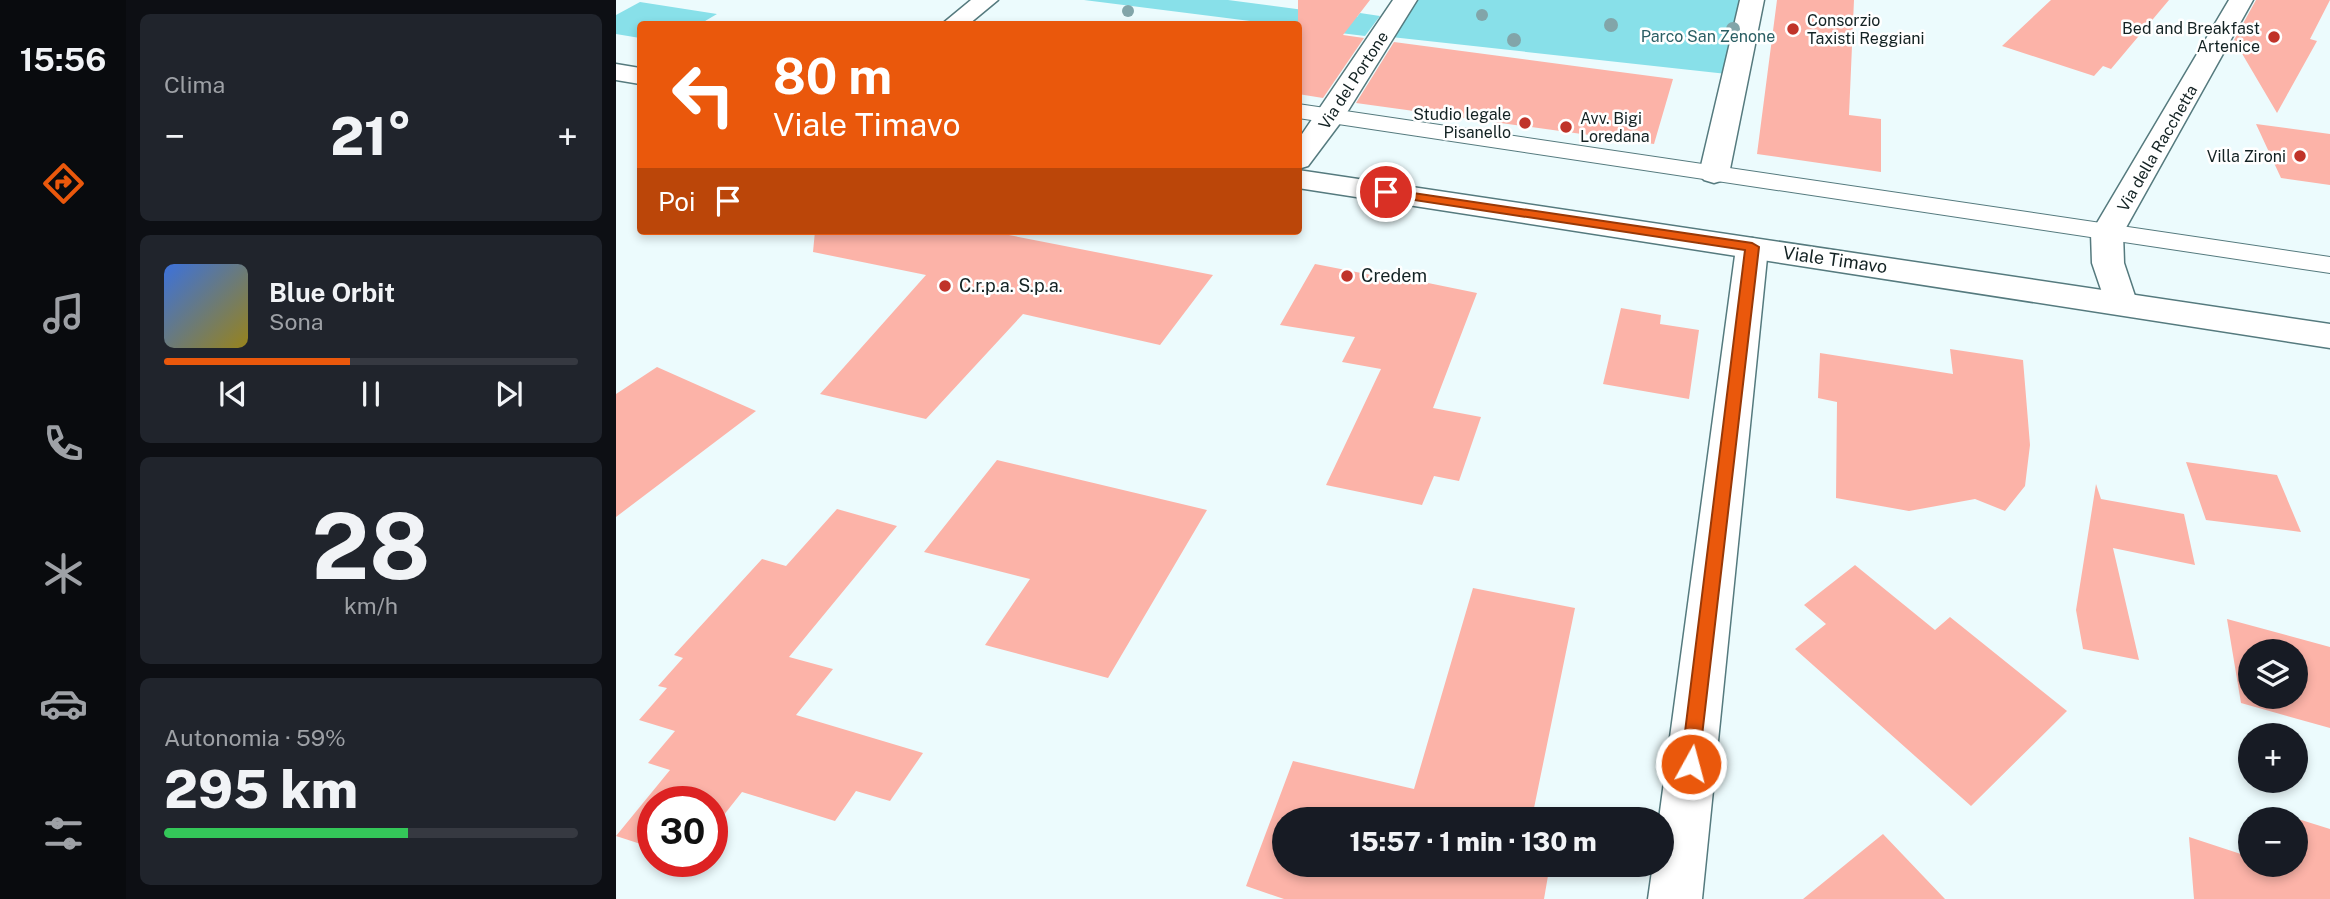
<!DOCTYPE html>
<html lang="it">
<meta charset="utf-8">
<style>
body{margin:0;font-family:"Public Sans",sans-serif;background:#20242c;color:#f1f3f6;height:100vh;display:flex;flex-direction:column;font-size:26px;white-space:nowrap}
*{box-sizing:border-box;margin:0}
p{font-size:23px;color:#9ea1a6}
.icon{flex:none;width:38px;height:38px;fill:none;stroke:currentColor;stroke-width:2;stroke-linecap:round;stroke-linejoin:round}
.map{position:relative;flex:1;overflow:hidden}
.drawer{display:flex;flex-direction:column;gap:14px;padding:14px;background:#0d0f14;width:490px}
.drawer>*{flex:none}
.banner{position:absolute;left:21px;top:21px;width:665px;height:214px;border-radius:7px;box-shadow:0 4px 10px #0003;background:#ea580c;color:#fff;overflow:hidden}
.fabs{position:absolute;left:1622px;top:639px;display:grid;gap:14px}
.fabs a{display:grid;place-items:center;width:70px;height:70px;border-radius:50%;background:#171b24;box-shadow:0 4px 10px #0003;font-size:35px}
.speed{position:absolute;left:21px;top:786px;display:flex;gap:14px;font-size:35px;font-weight:700;text-align:center}
.speed>*{display:grid;place-content:center;width:91px;height:91px;border-radius:50%;background:#171b24;box-shadow:0 4px 10px #0003;line-height:1}
.speed .limit{border:10px solid #d22;background:#fff;color:#111}
.pin{position:absolute;display:grid;place-items:center;width:60px;height:60px;color:#fff;margin:-30px;border:4px solid #fff;border-radius:50%;box-shadow:0 2px 7px #0007}
.me{position:absolute;width:77px;margin:-38px;rotate:7deg;stroke-linejoin:round;filter:drop-shadow(0 0 5px #0008)}
.turn{display:flex;align-items:center;gap:24px;height:147px;padding:0 21px;font-size:32px}
.turn .icon{width:91px;height:91px;stroke-width:2.5}
.turn b{display:block;font-size:49px;line-height:60px}
.then{display:flex;align-items:center;height:66px;padding:0 21px;background:#0003;gap:14px;font-size:26px}
.big{font-size:52px;font-weight:800;line-height:1.1}
.drawer .tile{flex:1;display:flex;flex-direction:column;justify-content:center;gap:10px;min-width:0;padding:0 24px;border-radius:10px;background:#20242c}
.drawer .dial{align-items:center;gap:0}
.dial b{font-size:91px;line-height:1}
.song{display:flex;align-items:center;gap:21px}
.cover{width:84px;height:84px;border-radius:10px;background:linear-gradient(135deg,hsl(220 70% 55%),hsl(50 70% 35%))}
.played{height:7px;border-radius:4px;background:linear-gradient(90deg,#ea580c 45%,#363941 45%)}
.keys{display:flex;justify-content:space-around;direction:ltr}
.heat{display:flex;justify-content:space-between;align-items:center;font-size:38px;direction:ltr}
.charge{height:10px;border-radius:5px;background:linear-gradient(90deg,#34c759 59%,#363941 0)}
.trip{position:absolute;left:656px;top:807px;width:402px;height:70px;border-radius:35px;background:#171b24;box-shadow:0 4px 10px #0003;font-weight:800;line-height:70px;text-align:center}
main{display:flex;flex:1;min-height:0}
.tabs{display:flex;flex-direction:column;width:126px;justify-content:space-around;align-items:center;background:#090b0e;color:#9ea1a6}
.tabs .icon{width:49px;height:49px}
.tabs .selected{color:#ea580c}
.tabs b{font-size:32px;color:#f1f3f6}
.map>svg:first-child{display:block}
</style>
<main>
<nav class="tabs">
<b>15:56</b>
<svg class="icon selected" aria-label="directions" viewBox="0 0 24 24"><path d="M12 3l9 9-9 9-9-9zM9 14v-3h6M13 9l2 2-2 2"/></svg>
<svg class="icon" aria-label="music" viewBox="0 0 24 24"><path d="M9 18V5l10-2v13"/><circle cx="6" cy="18" r="3"/><circle cx="16" cy="16" r="3"/></svg>
<svg class="icon" aria-label="phone" viewBox="0 0 24 24"><path d="M5 4h4l2 5-3 2q2 4 5 5l2-3 5 2v4C11 20 4 13 5 4z"/></svg>
<svg class="icon" aria-label="climate" viewBox="0 0 24 24"><path d="M12 3v18M4 7l16 10M4 17L20 7"/></svg>
<svg class="icon" aria-label="car" viewBox="0 0 24 24"><path d="M5 17H2v-5l4-1 3-4h7l3 4 3 1v5h-3M9 17h6M6 11h13"/><circle cx="7" cy="17" r="2"/><circle cx="17" cy="17" r="2"/></svg>
<svg class="icon" aria-label="filters" viewBox="0 0 24 24"><path d="M4 7h16M4 17h16"/><circle cx="9" cy="7" r="2"/><circle cx="15" cy="17" r="2"/></svg>
</nav>
<section class="drawer">
<div class="tile"><p>Clima</p>
<div class="heat"><a>−</a><b class="big">21°</b><a>+</a></div>
</div>
<div class="tile">
<div class="song"><i class="cover"></i><div><b>Blue Orbit</b><p>Sona</p></div></div>
<div class="played"></div>
<div class="keys"><svg class="icon" aria-label="previous" viewBox="0 0 24 24"><path d="M18 5L8 12l10 7zM5 5v14"/></svg><svg class="icon" aria-label="pause" viewBox="0 0 24 24"><path d="M8 5v14M16 5v14"/></svg><svg class="icon" aria-label="next" viewBox="0 0 24 24"><path d="M6 5l10 7-10 7zM19 5v14"/></svg></div>
</div>
<div class="tile dial"><b>28</b><p>km/h</p></div>
<div class="tile"><p>Autonomia · 59%</p><b class="big">295 km</b><div class="charge"></div></div>
</section>
<div class="map">
<svg width="1714" height="899" viewBox="0 0 1714 899">
<rect width="100%" height="100%" fill="#ecfbfd"/>
<!-- green -->
<path fill="#88e0e9" d="M468 0H612L741 17 744 13 764 16 749 36 683 28 682 24H658Z
M789 0H1136L1120 75 766 36Z
M24 2 101 14 84 24H24V38L0 34V15Z"/>
<!-- building -->
<path fill="#fcb3a8" fill-rule="evenodd" d="M682 0H754L727 35 748 38 707 98 682 94Z
M1161 0H1238L1233 115 1265 119V172L1141 154Z
M1435 0H1553L1495 69 1487 66 1478 76 1386 46Z
M1640 0H1714L1694 39 1701 41 1661 113 1618 40Z
M778 42 966 67 1057 79 1038 144 740 103Z
M1640 124 1714 134V185L1665 178Z
M199 231H372L597 275 544 345 407 314 310 419 204 394 310 275 197 252Z
M699 264 771 278 773 275 861 293 817 408 865 417 843 481 818 476 806 505 710 485 765 369 726 362 739 337 664 325Z
M1005 308 1045 315 1044 324 1083 330 1073 399 987 384Z
M1334 349 1407 360 1414 445 1409 486 1389 511 1359 499 1293 511 1220 498 1221 402 1202 398 1204 353 1337 374Z
M41 367 140 411 0 517V394Z
M381 460 591 510 492 678 369 645 414 579 308 552Z
M1570 462 1661 475 1685 532 1590 520Z
M1480 484 1485 499 1568 514 1579 565 1497 548 1523 660 1467 649 1460 610Z
M221 509 281 526 173 657 217 669 180 715 307 753 274 801 240 791 219 821 126 792 96 830V802H37V848L0 836 54 770 32 763 59 731 23 720 51 688 42 686 67 658 58 655 146 559 170 566Z
M1239 565 1319 630 1334 617 1451 711 1355 806 1179 649 1210 624 1188 605Z
M857 588 959 608 918 808 937 819H668V864H934L928 899H668L630 886 677 761 798 789Z
M1611 619 1714 647V728L1625 703ZM1634 651H1680V696H1634Z
M1650 809 1714 829V899H1578L1573 837 1634 857V864H1680V819H1651Z
M1267 834 1329 899H1187Z"/>
<g fill="none" stroke-linecap="round" stroke-linejoin="round">
<!-- service casing -->
<g stroke="#557a7e" stroke-width="2">
<path id="service" d="M682 104 1714 257V273L682 118Z"/>
</g>
<!-- minor casing -->
<g stroke="#557a7e" stroke-width="3">
<path id="minor" d="M355 0H382L353 24H326Z
M777 0H801L725 122 692 166 682 169V140Z
M1124 0H1148L1113 174 1108 180 1098 183 1088 180 1083 174Z
M1613 0H1637L1507 233 1508 263 1521 302 1516 310 1504 313 1492 310 1476 263 1475 233Z
M1136 238 1147 241 1152 248 1086 899H1032L1037 864H1046V819H1043L1120 248 1125 241Z"/>
</g>
<!-- secondary casing -->
<g stroke="#557a7e" stroke-width="3">
<path id="secondary" d="M0 64 24 68V84L0 80Z
M682 170 1714 324V348L682 188Z"/>
</g>
<!-- service -->
<use href="#service" fill="#fff" fill-rule="evenodd"/>
<!-- minor -->
<use href="#minor" fill="#fff" fill-rule="evenodd"/>
<!-- secondary -->
<use href="#secondary" fill="#fff" fill-rule="evenodd"/>
</g>
<!-- trees -->
<g fill="#82a5a9">
<circle cx="512" cy="11" r="6"/>
<circle cx="866" cy="15" r="6"/>
<circle cx="995" cy="25" r="7"/>
<circle cx="1117" cy="29" r="7"/>
<circle cx="898" cy="40" r="7"/>
</g>
<!-- route -->
<path fill="#ea580c" stroke="#983908" stroke-width="2" d="M770 189 1136 243 1143 247 1082 770 1075 773 1068 770 1065 764 1129 250 765 195V190Z"/>
<!-- markers -->
<g fill="#c03329" stroke="#fff" stroke-width="2.5">
<circle cx="1177" cy="29" r="7"/>
<circle cx="1658" cy="37" r="7"/>
<circle cx="909" cy="123" r="7"/>
<circle cx="950" cy="127" r="7"/>
<circle cx="1684" cy="156" r="7"/>
<circle cx="731" cy="276" r="7"/>
<circle cx="329" cy="286" r="7"/>
</g>
<g text-anchor="middle" stroke-width="5" stroke-linejoin="round" paint-order="stroke">
<!-- far-poi labels -->
<g font-size="16" fill="#132223" stroke="#fff" text-anchor="end">
<text x="1191" y="26" text-anchor="start">Consorzio<tspan x="1191" dy="18">Taxisti Reggiani</tspan></text>
<text x="1644" y="34">Bed and Breakfast<tspan x="1644" dy="18">Artenice</tspan></text>
<text x="895" y="120">Studio legale<tspan x="895" dy="18">Pisanello</tspan></text>
<text x="964" y="124" text-anchor="start">Avv. Bigi<tspan x="964" dy="18">Loredana</tspan></text>
<text x="1670" y="162">Villa Zironi</text>
</g>
<!-- far-park labels -->
<g font-size="16" fill="#2b5f64" stroke="#fff">
<text x="1092" y="42">Parco San Zenone</text>
</g>
<!-- far-street labels -->
<g font-size="16" fill="#132223" stroke="#fff">
<text transform="translate(737 80) rotate(-57)" y="6">Via del Portone</text>
<text transform="translate(1541 148) rotate(-60)" y="6">Via della Racchetta</text>
</g>
<!-- street labels -->
<g font-size="18" fill="#132223" stroke="#fff">
<text transform="translate(1219 260) rotate(8)" y="6">Viale Timavo</text>
</g>
<!-- poi labels -->
<g font-size="18" fill="#132223" stroke="#fff" text-anchor="start">
<text x="745" y="282">Credem</text>
<text x="343" y="292">C.r.p.a. S.p.a.</text>
</g>
</g>
</svg>
<div class="fabs">
<a><svg class="icon" aria-label="layers" viewBox="0 0 24 24"><path d="M12 4l9 5-9 5-9-5zM3 14l9 5 9-5"/></svg></a>
<a>+</a>
<a>−</a>
</div>
<div class="speed"><div class="limit">30</div></div>
<div class="pin" style="left:770px;top:192px;background:#d93025"><svg class="icon" aria-label="arrive" viewBox="0 0 24 24"><path d="M6 21V4h12l-3 4 3 4H6"/></svg></div>
<svg class="me" style="left:1075px;top:764px" viewBox="-20 -20 40 40"><circle r="17" fill="#ea580c" stroke="#fff" stroke-width="3"/><path d="M0-11L8 9 0 5-8 9z" fill="#fff"/></svg>
<div class="trip">15:57 · 1 min · 130 m</div>
<div class="banner">
<div class="turn"><svg class="icon" aria-label="left" viewBox="0 0 24 24"><path d="M17 20v-9H6M10 6l-5 5 5 5"/></svg><div><b>80 m</b>Viale Timavo</div></div>
<div class="then">Poi<svg class="icon" aria-label="arrive" viewBox="0 0 24 24"><path d="M6 21V4h12l-3 4 3 4H6"/></svg></div>
</div>
</div>
</main>
